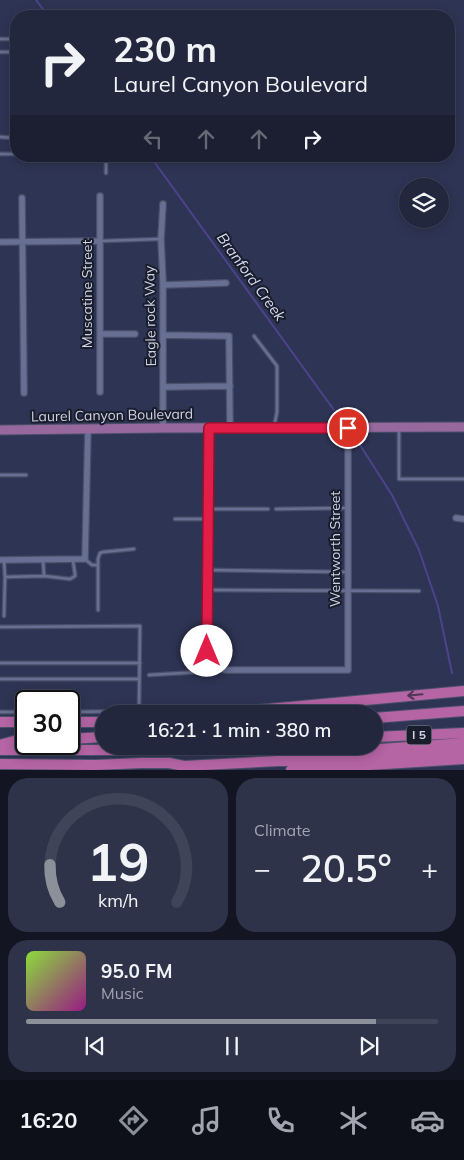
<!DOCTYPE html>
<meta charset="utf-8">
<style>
body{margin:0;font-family:Mulish,sans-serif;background:#2e3349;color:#f1f3f6;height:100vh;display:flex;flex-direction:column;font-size:19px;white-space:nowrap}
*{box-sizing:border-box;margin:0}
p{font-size:16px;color:#a2a5b0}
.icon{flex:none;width:28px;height:28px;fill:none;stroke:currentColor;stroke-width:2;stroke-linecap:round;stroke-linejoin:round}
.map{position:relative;height:770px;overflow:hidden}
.side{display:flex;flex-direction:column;gap:8px;padding:8px;background:#131522;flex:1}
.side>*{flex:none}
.hud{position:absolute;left:10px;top:10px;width:445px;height:152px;border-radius:20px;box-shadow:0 2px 12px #0003,0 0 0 1px #3f4458;background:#22273e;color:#f1f3f6;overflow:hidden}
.controls{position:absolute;left:399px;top:178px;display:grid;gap:10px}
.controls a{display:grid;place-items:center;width:50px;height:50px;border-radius:50%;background:#22273e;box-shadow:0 2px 12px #0003,0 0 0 1px #3f4458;font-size:25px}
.speed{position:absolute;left:15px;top:690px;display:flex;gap:10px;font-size:25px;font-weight:700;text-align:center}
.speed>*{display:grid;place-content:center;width:65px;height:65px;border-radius:50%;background:#22273e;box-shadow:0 2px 12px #0003,0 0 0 1px #3f4458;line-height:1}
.speed .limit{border:2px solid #111;border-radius:8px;background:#fff;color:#111}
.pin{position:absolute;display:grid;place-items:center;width:42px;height:42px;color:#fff;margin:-21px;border:2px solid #fff;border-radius:50%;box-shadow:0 1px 5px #0007}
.me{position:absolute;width:55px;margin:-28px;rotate:0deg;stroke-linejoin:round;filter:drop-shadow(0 0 4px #0008)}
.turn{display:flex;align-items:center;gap:18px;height:105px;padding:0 20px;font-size:22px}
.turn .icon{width:65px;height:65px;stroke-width:2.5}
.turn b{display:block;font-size:35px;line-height:42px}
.lanes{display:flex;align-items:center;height:48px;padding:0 20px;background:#0003;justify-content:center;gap:25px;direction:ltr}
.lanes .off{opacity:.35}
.big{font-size:38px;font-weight:600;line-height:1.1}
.side .tile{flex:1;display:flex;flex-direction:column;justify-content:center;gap:8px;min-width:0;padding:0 18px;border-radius:20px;background:#2e3349}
.side .dial{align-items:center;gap:0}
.dial svg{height:130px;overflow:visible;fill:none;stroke:#3f4458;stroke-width:7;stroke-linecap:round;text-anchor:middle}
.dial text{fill:#f1f3f6;stroke:none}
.song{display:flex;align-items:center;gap:15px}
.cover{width:60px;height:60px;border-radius:8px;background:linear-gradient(135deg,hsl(90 70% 55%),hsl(310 70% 35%))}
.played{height:5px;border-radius:2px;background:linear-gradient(90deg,#8c9099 85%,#3f4458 85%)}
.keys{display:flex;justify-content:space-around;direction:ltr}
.heat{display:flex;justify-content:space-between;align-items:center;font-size:28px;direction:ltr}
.side .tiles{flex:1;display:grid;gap:8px;grid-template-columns:1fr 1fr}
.tile:last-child{grid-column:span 2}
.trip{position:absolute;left:95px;top:705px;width:288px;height:50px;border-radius:25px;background:#22273e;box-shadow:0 2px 12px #0003,0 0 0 1px #3f4458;font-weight:600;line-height:50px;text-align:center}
.tabs{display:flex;height:80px;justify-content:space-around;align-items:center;background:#0e1019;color:#a2a5b0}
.tabs .icon{width:35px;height:35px}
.tabs .active{color:#8c9099}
.tabs b{font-size:22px;color:#f1f3f6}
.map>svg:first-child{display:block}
</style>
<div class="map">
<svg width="464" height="770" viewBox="0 0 464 770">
<rect width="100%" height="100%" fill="#2e3453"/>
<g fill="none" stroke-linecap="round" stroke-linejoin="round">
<!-- stream -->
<path stroke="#4d438c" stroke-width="2" d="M36 0 48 16
M150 156 334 410
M360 445 392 495 419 550 438 606 452 673"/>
<!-- lane casing -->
<g stroke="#4a4f69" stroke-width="5">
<path id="lane" d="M0 39H16
M0 52H16
M0 137 16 138
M0 154H16
M106 173V156
M100 241 160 239
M254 336 277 366V412L274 427
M399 429V479H464
M0 475H26
M210 509H268
M276 509 346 508
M175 519H207
M43 560 44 576
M86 560 92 565H98
M4 561 5 577 44 576 70 579 75 576V574L73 561
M209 570 348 572
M209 590 419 591
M98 610V559L100 553 103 552 134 549
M4 616 5 577
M0 627 140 626 139 711 69 712
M0 663H140
M149 675 200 672 205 670 212 664
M0 679H139
M0 712H26"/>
</g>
<!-- street casing -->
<g stroke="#4a4f69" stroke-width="8">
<path id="street" d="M22 198 24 393
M163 204 161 239 163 282V428
M0 242 100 241
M163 285 226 283
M100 334H135
M163 335 229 336 230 428
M164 387 230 386
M100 392V196
M209 428 207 651C210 663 213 668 226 670H348V428
M456 518 464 519
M0 560 85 559 88 429"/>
</g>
<!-- primary casing -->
<g stroke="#4a4f69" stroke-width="11">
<path id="primary" d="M0 430 163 428 464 427"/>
</g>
<!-- highway casing -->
<g stroke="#4a4f69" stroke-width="12">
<path id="highway" d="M214 714 464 691
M374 718 464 711
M0 722H26
M69 722H104
M374 737 464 733
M69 739 104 737
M0 745 14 741 26 740
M0 750H160L246 746
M297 755 464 743
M0 764 96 765 141 763H169L184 766 279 761H317L464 751
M291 770 464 759"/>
</g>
<!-- lane -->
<use href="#lane" stroke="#676f92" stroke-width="2.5"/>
<!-- street -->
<use href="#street" stroke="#676f92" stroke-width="5.5"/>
<!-- primary -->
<use href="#primary" stroke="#96689d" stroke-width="9"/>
<!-- highway -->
<use href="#highway" stroke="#b564a4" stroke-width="10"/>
</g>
<!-- one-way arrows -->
<defs><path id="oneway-shaft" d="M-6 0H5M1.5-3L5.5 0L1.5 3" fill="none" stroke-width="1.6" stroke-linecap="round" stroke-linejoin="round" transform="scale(1.25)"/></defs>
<use stroke="#503655" href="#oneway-shaft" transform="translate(415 695) rotate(175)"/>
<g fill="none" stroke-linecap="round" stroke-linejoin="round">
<!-- route casing -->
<g stroke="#92132f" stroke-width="12">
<path id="route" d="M207 651 209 428H348"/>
</g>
<!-- route -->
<use href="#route" stroke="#e11d48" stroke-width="9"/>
</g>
<g text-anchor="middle" stroke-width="4" stroke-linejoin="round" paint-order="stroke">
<!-- shield labels -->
<rect fill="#1a1d2b" stroke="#989cae" stroke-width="1" x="406.5" y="725.5" width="25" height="19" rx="4"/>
<g font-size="12" font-weight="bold" fill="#ced3e6">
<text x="419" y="739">I 5</text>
</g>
<!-- street labels -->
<g font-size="14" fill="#ced3e6" stroke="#1a1d2b">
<text transform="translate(87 294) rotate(-90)" y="5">Muscatine Street</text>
<text transform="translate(150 316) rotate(-91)" y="5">Eagle rock Way</text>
<text transform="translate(112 415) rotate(-1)" y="5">Laurel Canyon Boulevard</text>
<text transform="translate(335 549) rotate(-90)" y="5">Wentworth Street</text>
</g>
<!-- water labels -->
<g font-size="15" font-style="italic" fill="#d7dcf6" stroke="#1a1d2b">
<text transform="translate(251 277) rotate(54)" y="5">Branford Creek</text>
</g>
</g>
</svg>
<div class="controls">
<a><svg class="icon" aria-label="layers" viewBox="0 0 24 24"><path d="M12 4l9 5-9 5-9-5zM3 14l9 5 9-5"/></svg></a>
</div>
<div class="speed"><div class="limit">30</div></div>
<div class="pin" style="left:348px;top:428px;background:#d93025"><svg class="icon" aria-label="arrive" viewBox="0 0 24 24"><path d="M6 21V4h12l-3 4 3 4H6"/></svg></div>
<svg class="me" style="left:207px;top:651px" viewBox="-20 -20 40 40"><circle r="19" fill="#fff"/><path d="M0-13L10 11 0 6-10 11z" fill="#e11d48"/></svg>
<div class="trip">16:21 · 1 min · 380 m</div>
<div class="hud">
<div class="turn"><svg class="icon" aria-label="right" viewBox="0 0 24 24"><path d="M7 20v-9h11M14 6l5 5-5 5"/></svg><div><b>230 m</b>Laurel Canyon Boulevard</div></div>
<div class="lanes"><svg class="icon off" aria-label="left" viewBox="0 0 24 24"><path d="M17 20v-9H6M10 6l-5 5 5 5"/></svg><svg class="icon off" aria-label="ahead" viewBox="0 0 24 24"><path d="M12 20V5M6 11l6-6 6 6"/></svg><svg class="icon off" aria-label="ahead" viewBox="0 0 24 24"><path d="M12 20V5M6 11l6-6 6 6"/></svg><svg class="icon" aria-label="right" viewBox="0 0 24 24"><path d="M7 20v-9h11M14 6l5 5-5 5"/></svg></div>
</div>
</div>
<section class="side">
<div class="tiles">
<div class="tile dial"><svg viewBox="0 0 100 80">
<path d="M14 69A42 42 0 1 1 86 69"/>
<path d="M14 69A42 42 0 0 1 8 46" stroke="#8c9099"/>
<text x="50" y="56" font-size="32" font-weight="700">19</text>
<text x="50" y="72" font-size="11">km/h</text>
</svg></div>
<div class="tile"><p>Climate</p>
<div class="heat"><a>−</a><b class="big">20.5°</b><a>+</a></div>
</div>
<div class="tile">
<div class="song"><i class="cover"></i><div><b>95.0 FM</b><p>Music</p></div></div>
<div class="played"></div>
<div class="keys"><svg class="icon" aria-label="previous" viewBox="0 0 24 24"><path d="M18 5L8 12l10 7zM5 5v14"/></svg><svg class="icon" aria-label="pause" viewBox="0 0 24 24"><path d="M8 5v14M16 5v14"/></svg><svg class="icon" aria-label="next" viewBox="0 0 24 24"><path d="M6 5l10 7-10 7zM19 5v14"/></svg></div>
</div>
</div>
</section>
<nav class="tabs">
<b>16:20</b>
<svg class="icon active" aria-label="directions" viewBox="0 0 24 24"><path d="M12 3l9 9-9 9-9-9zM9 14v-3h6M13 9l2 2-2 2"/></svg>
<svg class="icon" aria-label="music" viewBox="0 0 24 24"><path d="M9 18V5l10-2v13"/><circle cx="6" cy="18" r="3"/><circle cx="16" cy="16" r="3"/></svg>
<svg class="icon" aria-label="phone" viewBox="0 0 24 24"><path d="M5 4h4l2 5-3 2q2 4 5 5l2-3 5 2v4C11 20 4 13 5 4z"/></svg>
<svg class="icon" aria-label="climate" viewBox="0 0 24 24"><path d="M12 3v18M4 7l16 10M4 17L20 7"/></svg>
<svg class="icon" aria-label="car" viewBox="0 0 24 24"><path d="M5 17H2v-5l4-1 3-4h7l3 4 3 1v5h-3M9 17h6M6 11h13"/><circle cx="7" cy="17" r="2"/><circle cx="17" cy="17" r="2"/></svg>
</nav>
